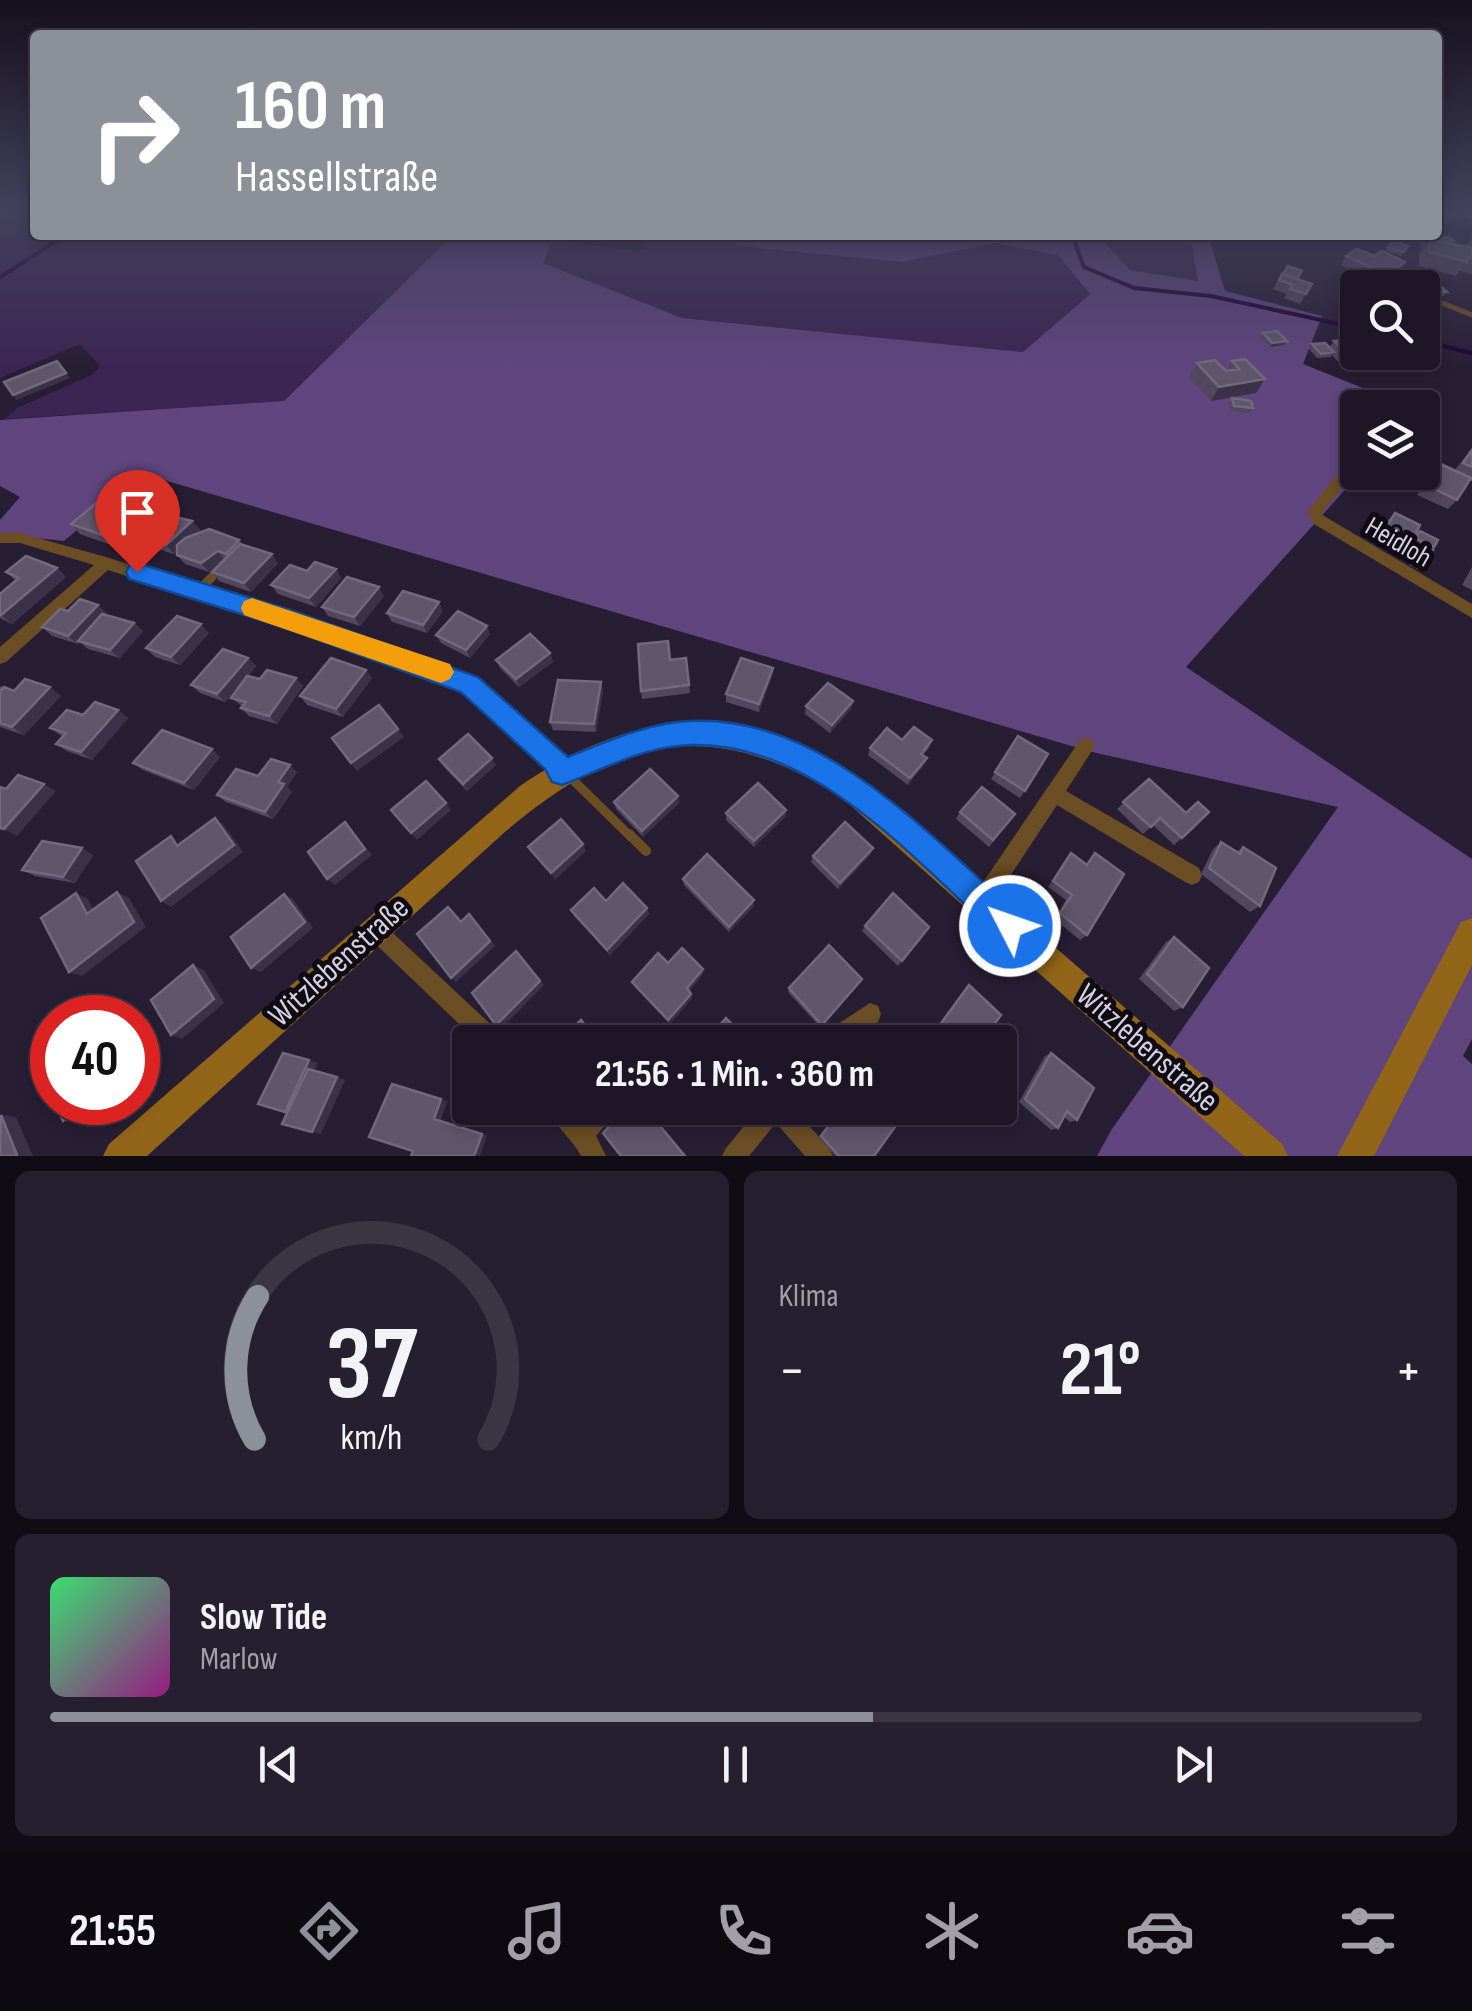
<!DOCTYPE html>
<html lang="de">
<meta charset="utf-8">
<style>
body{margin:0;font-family:"Sofia Sans Condensed",sans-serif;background:#261f2f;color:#f1f3f6;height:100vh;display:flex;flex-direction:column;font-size:38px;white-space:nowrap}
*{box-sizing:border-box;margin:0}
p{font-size:32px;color:#a19fa7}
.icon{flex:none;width:55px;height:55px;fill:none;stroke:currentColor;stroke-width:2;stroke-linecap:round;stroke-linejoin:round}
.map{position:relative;height:1156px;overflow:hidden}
.panel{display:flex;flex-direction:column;gap:15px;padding:15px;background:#100c15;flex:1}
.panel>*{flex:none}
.hud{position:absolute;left:30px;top:30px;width:1412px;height:210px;border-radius:10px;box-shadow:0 5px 15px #0003,0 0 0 2px #3c3544;background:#8c9099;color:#fff;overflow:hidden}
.fabs{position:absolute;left:1340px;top:270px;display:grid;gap:20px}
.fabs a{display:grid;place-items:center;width:100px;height:100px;border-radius:10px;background:#1e1627;box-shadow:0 5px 15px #0003,0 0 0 2px #3c3544;font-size:50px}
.speed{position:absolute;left:30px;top:995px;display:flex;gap:20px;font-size:50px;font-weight:700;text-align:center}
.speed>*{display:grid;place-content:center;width:130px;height:130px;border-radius:50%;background:#1e1627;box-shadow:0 5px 15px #0003,0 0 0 2px #3c3544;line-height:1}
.speed .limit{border:15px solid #d22;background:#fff;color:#111}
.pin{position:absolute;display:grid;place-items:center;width:85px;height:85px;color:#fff;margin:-102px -42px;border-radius:50% 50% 50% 0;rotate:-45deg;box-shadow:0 0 10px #0007}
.pin .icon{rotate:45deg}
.me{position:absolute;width:110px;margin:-55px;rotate:311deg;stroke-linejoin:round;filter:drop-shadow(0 0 8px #0008)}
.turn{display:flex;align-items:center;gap:35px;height:210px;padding:0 40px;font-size:45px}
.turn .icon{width:130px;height:130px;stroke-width:2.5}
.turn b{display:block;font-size:70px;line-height:85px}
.big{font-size:75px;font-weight:700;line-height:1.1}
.panel .tile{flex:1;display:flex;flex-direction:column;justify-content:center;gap:15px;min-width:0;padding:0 35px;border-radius:15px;background:#261f2f}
.panel .dial{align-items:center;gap:0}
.dial svg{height:260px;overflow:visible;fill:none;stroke:#3c3544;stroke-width:7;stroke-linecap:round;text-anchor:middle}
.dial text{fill:#f1f3f6;stroke:none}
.song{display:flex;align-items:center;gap:30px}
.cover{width:120px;height:120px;border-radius:15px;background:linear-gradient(135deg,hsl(140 70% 55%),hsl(310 70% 35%))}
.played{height:10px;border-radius:5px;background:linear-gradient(90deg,#8c9099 60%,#3c3544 60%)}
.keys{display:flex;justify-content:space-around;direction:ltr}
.heat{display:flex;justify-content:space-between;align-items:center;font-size:55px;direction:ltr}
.panel .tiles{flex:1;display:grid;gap:15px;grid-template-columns:1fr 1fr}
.tile:last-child{grid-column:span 2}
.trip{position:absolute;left:452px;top:1025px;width:565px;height:100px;border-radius:10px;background:#1e1627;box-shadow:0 5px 15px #0003,0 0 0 2px #3c3544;font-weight:700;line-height:100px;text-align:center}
.menu{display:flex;height:160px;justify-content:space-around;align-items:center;background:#0c0910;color:#a19fa7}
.menu .icon{width:70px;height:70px}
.menu .on{color:#8c9099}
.menu b{font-size:45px;color:#f1f3f6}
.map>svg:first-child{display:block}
</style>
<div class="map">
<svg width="1472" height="1156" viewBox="0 0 1472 1156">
<rect width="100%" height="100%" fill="#281e34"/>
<!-- green -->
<path fill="#3c2553" d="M0 208H35V235H453L284 401 5 419 17 408 92 375 100 366 80 344 0 378Z
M653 235H729L738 246 902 262 995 243 1058 255 1090 293 1024 352 682 318 542 263 553 240 639 251Z
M1098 235H1190L1198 282 1130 270Z"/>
<!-- forest -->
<path fill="#60457e" d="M453 235H523L553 240 543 263 682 318 1023 352 1090 294 1058 255 995 243 902 262 738 246 729 235H1098L1130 270 1198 281 1190 235H1208L1225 291 1322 316 1303 364 1410 407 1358 408 1360 473 1186 667 1472 859V1039L1463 1056 1472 1064V1156H1097L1112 1129 1338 807 1092 752 143 474 64 541 0 534V520L20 497 0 486V420L284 401Z"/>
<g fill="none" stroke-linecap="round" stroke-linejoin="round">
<!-- stream -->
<path stroke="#1f0236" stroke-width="4" d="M1072 235 1084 267 1134 288 1211 296 1358 328
M0 277 66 235
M1422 341 1472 353"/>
<!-- lane-far3 -->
<path stroke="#6b4e24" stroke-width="5" d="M1422 295 1472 315"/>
<!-- lane-far2 -->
<path stroke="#6b4e24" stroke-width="6" d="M210 580 220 570"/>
<!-- lane-far1 -->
<path stroke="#6b4e24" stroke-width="9" d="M198 591 212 577
M570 777 631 837"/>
<!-- lane -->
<path stroke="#6b4e24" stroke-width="10" d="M629 834 646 851"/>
<!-- street -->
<path fill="#6b4e24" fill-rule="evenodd" d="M1447 208H1460L1472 213V220Z
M1358 453V467L1322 513 1324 516 1472 604V618L1314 524 1308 513 1310 509 1353 454Z
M0 533H20L106 557 432 661 476 679 561 754 571 773 568 779 562 781 556 779 549 766 464 689 428 674 108 570 6 662 0 664V647L94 565 20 543H0Z
M1086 738 1092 740 1095 746 1066 791 1199 868 1202 875 1199 882 1192 885 1185 882 1057 805 989 908 982 911 975 908 972 901 975 894 1080 740Z
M373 918 380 921 501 1034 504 1042H478L366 935 363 928 366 921Z
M870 1003 878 1006 881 1014 878 1022 849 1042H820L823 1034Z
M547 1108H573L582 1117 590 1108H616L613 1116 596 1136 606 1156H581C572 1138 554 1126 547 1108Z
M759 1108H793L829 1148 833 1156H805L776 1123 749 1156H722L726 1148Z"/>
<!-- secondary -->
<path fill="#926518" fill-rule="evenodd" d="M679 722C746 721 803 744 860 778L1282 1144 1288 1156H1244L840 796C712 716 619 735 506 831L147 1156H103L109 1144 520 786C568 753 621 729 679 722Z
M1472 918V965L1374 1156H1337L1461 922Z"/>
</g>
<!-- wall -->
<path fill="#52475f" d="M1438 208H1467L1462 215 1439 228Z
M1365 235H1426L1422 240H1428L1465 246 1472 237V274L1460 271 1456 276 1419 266V253L1423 248 1419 245 1420 243 1366 237Z
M1393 241 1408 246 1401 256 1385 251Z
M1346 256 1399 271 1381 284 1340 265Z
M1282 274 1312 284 1300 304 1284 298 1287 294 1273 289Z
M1420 278 1447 292 1443 296 1432 297 1416 283Z
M1358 288V305L1351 310 1338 304 1344 294Z
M1263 333 1284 345 1270 347 1260 337Z
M1334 341 1379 352 1372 362 1341 365 1332 355 1330 357 1317 358 1309 349 1312 344 1329 348Z
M1245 359 1256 393 1211 401 1189 377 1197 363 1226 371 1232 361Z
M1232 398 1253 408 1250 413 1231 411 1229 403Z
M1472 448V481L1470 480 1457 500 1448 509 1417 495 1425 483 1416 479 1432 460 1455 470Z
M129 503 137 512 129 520 133 525 192 521 200 530 196 534 239 540 242 544 278 563 251 592 219 581 212 572 217 566 209 572 185 564 177 555V551L174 554 154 548 147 554 127 547 120 540 114 546 80 534 71 524Z
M1395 513 1415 535 1420 531 1434 547 1424 565 1419 570 1404 562 1416 545 1410 542 1411 541 1402 550 1376 538 1386 522Z
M1472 567V590L1462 585Z
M57 568 66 577 12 624 0 618V594L16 581 6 572Z
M336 569 341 578 316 607 278 594 271 585 307 571Z
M384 596 360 626 328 616 322 607Z
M68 611 108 614 106 615 134 623 143 631 120 658 88 649 80 642 78 644 52 636 42 627Z
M443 611 427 633 392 622 387 613Z
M209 633 180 665 155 657 146 648Z
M490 634 470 658 441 643 436 635Z
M550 653 553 662 519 687 500 668 496 660Z
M248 658 256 666 248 676 303 686 277 724 249 716 241 708 242 706 231 698 244 680 225 702 200 693 191 685Z
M686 658 690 693 642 699 641 691 670 660Z
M773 668 772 676 759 712 726 702V694Z
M372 678 343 717 307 705 300 696Z
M601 682 603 690 596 732 553 730 550 722Z
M0 686 14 691 61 696 24 735 0 727Z
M853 701 851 709 830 733 805 714 806 706Z
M118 710 128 718 92 760 67 751 56 744 63 737 50 728 83 715Z
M1018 736 1048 754 1020 798 991 779Z
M902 740H932L929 748 923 755 927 758 923 766 908 785 868 755 870 748Z
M220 757 194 790 143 770 133 763Z
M439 759 496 765 467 791 444 767Z
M297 772 287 787 292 792 273 819 226 802 217 795 258 776Z
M1149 779 1182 838 1174 845 1153 825 1143 834 1117 809Z
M678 796 679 803 643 837 616 809 614 802Z
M786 810 785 817 754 847 726 820V813Z
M960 812 1015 814 989 847 956 819Z
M1221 842 1236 852 1243 847 1260 906 1250 912 1201 874 1213 849Z
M1071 853 1086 864 1095 853 1087 935 1080 940 1054 919 1066 900 1048 887Z
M871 854 838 889 811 862 813 856Z
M93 855 75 883 35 876 22 870Z
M683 879 754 900V906L729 932 684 885Z
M606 901 647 908 649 914 610 955 574 916 571 910Z
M865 926 929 927 898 966 862 931Z
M1174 937 1183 1007 1174 1011 1139 979 1166 942Z
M668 963 703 974 689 991 692 998 670 1024 634 986 632 982Z
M862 979 821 1028 788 992 789 988Z
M969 985 982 1042H929L927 1041Z
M1051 1053 1077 1120 1070 1122 1064 1117 1058 1128 1051 1130 1019 1102 1045 1056Z
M841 1108 874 1156H835L819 1137Z"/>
<!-- shaded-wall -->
<path fill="#3b3148" d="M1467 208 1462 215 1439 228 1445 219 1457 213 1460 209Z
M1405 262 1399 271 1381 284 1388 275Z
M1287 341 1284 345 1270 347 1272 343Z
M66 373 70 378 17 400 13 395Z
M1265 379 1256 393 1211 401 1219 387Z
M129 503 137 512 129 520 135 527 118 538 120 540 114 546 105 536 117 514Z
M192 521 200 530 174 554 166 545Z
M146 538 154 548 147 554 138 545Z
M218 551 225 561 209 572 201 563Z
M272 554 278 563 251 592 244 583Z
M57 568 66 577 12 624 1 615Z
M336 569 341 578 316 607 309 598Z
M379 587 384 596 360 626 354 617Z
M439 602 443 611 427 633 423 625Z
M98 605 108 614 78 644 68 636Z
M134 623 143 631 120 658 110 650Z
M201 624 209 633 180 665 171 657Z
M487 626 490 634 470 658 466 650Z
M550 653 553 662 519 687 516 679Z
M248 658 256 666 225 702 217 694Z
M773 668 772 676 759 712V704Z
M366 670 372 678 343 717 336 709Z
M296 678 303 686 277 724 269 716Z
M601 682 603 690 596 732 594 724Z
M50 687 61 696 24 735 12 727Z
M853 701 851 709 830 733 832 725Z
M118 710 128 718 92 760 81 752Z
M398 729 404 737 357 771 351 763Z
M212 749 220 757 194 790 184 783Z
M492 758 496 765 467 791 463 784Z
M927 758 923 766 908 785 910 778Z
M290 765 297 772 287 787 292 792 273 819 265 812 278 782Z
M44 784 56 791 17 836 4 829Z
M678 796 679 803 643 837 642 831Z
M446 803 451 810 417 840 411 833Z
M786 810 785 817 754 847V841Z
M215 818 224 825 243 852 171 907 161 901Z
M345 822 372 855 335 885 327 879Z
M583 844 586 851 555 880 551 873Z
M82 848 93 855 75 883 63 877Z
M873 848 871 854 838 889 840 883Z
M117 892 129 898 146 927 82 976 69 972Z
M76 893 88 899 99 920 87 914Z
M284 894 293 899 313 928 261 972 251 968Z
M754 900V906L729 932V927Z
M647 908 649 914 610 955 607 950Z
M469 914 495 946 456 982 451 978Z
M516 951 544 985 501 1029 496 1025Z
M193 965 204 970 224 1003 182 1039 171 1035Z
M703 969V974L688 993 687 988Z
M691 994 692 998 670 1024 668 1020Z
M138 1046 147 1065 138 1073Z
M309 1060 318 1063 294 1114 285 1112Z
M337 1077 345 1080 321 1134 312 1132Z
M441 1099 448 1101 440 1121 434 1119Z
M85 1102H102L77 1123 63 1121Z
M1 1115 16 1117 33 1156H16Z
M482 1134 487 1135 480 1156H474Z"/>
<!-- building -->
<path fill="#60566c" stroke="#72697e" stroke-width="2.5" d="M1438 208H1448L1458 212 1445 219 1438 215Z
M1448 237 1454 241 1447 243 1431 239Z
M1429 239 1472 248V245V258L1469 257 1467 262 1429 252Z
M1393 241 1408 246 1404 252 1388 247Z
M1357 249 1374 256 1382 251 1405 262 1388 275 1346 256Z
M1288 266 1302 271 1297 279 1283 274Z
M1282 274 1312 284 1306 294 1290 289 1293 285 1279 280Z
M1431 277 1447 292H1436L1420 278Z
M1357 286 1361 288H1358L1357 300 1344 294Z
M1277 331 1287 341 1272 343 1263 333Z
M1358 339V352H1374L1348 355 1334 341Z
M1325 343 1334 352 1321 354 1312 344Z
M1245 359 1265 379 1219 387 1197 363 1215 360 1226 371 1239 369 1232 361Z
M57 361 66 373 13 395 4 382Z
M1232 398 1251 401 1253 408 1234 406Z
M1472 450V467L1463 463Z
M1432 460 1471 478 1457 500 1426 485 1434 474 1424 470Z
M106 495 129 503 117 514 127 517 105 536 71 524Z
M1395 513 1420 525 1411 541 1385 529Z
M162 514 192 521 166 545 146 538 138 545 118 538 136 522 142 524Z
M209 529 239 540 226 554 218 551 201 563 177 555V545L185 538Z
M1420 531 1438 540 1434 547 1415 538Z
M1418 543 1433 550 1424 565 1409 558Z
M240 544 272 554 244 583 212 572Z
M26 556 57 568 1 615 0 614V594L19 578 6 572Z
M315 562 336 569 309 598 271 585 290 565 307 571Z
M347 577 379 587 354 617 322 607Z
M403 591 439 602 423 625 387 613Z
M80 599 98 605 68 636 42 627 60 609 68 611Z
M458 611 487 626 466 650 436 635Z
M102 614 134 623 110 650 78 641Z
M177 616 201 624 171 657 146 648Z
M530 634 550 653 516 679 496 660Z
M668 641 670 660 686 658 689 685 641 691 638 644Z
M223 649 248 658 217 694 191 685Z
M331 658 366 670 336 709 300 696Z
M741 658 773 668 759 704 726 694Z
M267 670 296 678 269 716 241 708 246 702 231 698 247 676 260 679Z
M25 679 50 687 12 727 0 723V691L4 687 14 691Z
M558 680 601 682 594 724 550 722Z
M828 683 853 701 832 725 806 706Z
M95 702 118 710 81 752 56 744 66 733 50 728 67 710 83 715Z
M379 705 398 729 351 763 332 738Z
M914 727 932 740 921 754 927 758 910 778 870 748 887 728 902 740Z
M162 730 212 749 184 783 133 763Z
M468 734 492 758 463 784 439 759Z
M1018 736 1048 754 1025 791 995 772Z
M271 759 290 765 278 782 284 784 265 812 217 795 236 769 258 776Z
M650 769 678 796 642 831 614 802Z
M18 775 44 784 4 829 0 828V787L6 789Z
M1149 779 1186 813 1198 802 1209 812 1182 838 1160 818 1151 827 1123 802Z
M426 781 446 803 411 833 391 810Z
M758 783 786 810 754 841 726 813Z
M982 787 1015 814 993 840 960 812Z
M215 818 234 845 161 901 136 861 171 836 177 846Z
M561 819 583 844 551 873 528 847Z
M345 822 365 849 327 879 308 852Z
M845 822 873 848 840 883 813 856Z
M42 841 82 848 63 877 22 870Z
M1221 842 1240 854 1243 847 1276 868 1260 906 1209 868Z
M1071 853 1087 865 1095 853 1124 874 1087 935 1060 913 1072 895 1053 881Z
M707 854 754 900 729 927 683 879Z
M623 883 647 908 607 950 571 910 594 888 606 901Z
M117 892 134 922 69 972 41 918 76 893 87 914Z
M893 893 929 927 902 961 865 926Z
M284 894 305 922 251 968 231 937Z
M448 907 461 922 469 914 490 941 451 978 417 934Z
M1174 937 1209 968 1183 1007 1147 974Z
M829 945 862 979 822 1025 789 988Z
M682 948 703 969 687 988 691 994 668 1020 632 982 658 953 668 963Z
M516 951 540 981 496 1025 472 993Z
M193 965 214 999 171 1035 151 1000Z
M969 985 1001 1015 982 1042H936L931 1037Z
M726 1018 747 1040 758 1028 771 1042H705Z
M581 1020 599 1042H560Z
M283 1053 309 1060 285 1112 258 1104Z
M1051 1053 1094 1088 1077 1120 1067 1111 1058 1128 1025 1099Z
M308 1069 337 1077 312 1132 282 1124Z
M52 1081V1099L47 1086Z
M392 1084 441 1099 434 1119 482 1134 474 1156H411L413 1151 369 1137Z
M54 1102H85L63 1121Z
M626 1108H645L685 1156H621L603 1133Z
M842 1108H888L900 1120 874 1156H839L821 1136Z
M1 1115 17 1155 16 1156H0Z"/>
<!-- sky -->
<linearGradient id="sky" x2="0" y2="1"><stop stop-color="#16101d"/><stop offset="0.56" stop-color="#42415c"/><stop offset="1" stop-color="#42415c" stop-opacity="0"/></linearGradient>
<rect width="1472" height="370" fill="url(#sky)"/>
<!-- route -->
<path fill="#1a73e8" stroke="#114b97" stroke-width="2.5" d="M137 563 290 610 478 677 568 757C603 743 639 727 677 722 816 706 925 833 1020 915L1025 926 1020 936 1010 941 999 936C911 858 808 733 678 746 637 750 599 771 562 785L552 782 545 769 461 692 286 628 129 579 126 572 129 566Z"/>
<!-- slow -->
<path fill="#f59e0b" d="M252 598 450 664 454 672 450 679 441 683 244 615 241 608 244 601Z"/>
<g text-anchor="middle" stroke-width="10" stroke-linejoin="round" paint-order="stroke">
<!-- street labels -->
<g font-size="28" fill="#d5cfde" stroke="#0f0b14">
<text transform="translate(1399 541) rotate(30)" y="10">Heidloh</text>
</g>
<!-- near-street labels -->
<g font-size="32" fill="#d5cfde" stroke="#0f0b14">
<text transform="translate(338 961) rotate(-42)" y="11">Witzlebenstraße</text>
<text transform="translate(1148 1047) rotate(41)" y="11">Witzlebenstraße</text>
</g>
</g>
</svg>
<div class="fabs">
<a><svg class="icon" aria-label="search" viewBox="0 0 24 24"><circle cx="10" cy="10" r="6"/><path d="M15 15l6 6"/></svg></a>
<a><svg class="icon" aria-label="layers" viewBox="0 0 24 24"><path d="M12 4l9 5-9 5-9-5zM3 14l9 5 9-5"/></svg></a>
</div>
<div class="speed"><div class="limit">40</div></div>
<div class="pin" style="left:137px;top:572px;background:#d93025"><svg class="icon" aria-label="arrive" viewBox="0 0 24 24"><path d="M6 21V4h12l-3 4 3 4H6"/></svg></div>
<svg class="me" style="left:1010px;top:926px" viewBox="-20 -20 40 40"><circle r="17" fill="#1a73e8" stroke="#fff" stroke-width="3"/><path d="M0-11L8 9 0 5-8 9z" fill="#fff"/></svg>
<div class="trip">21:56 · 1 Min. · 360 m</div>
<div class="hud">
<div class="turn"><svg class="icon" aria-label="right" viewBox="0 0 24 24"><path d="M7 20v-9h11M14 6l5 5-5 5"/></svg><div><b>160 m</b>Hassellstraße</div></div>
</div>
</div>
<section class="panel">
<div class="tiles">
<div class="tile dial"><svg viewBox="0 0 100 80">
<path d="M14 69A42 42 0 1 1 86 69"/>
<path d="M14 69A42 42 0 0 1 15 25" stroke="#8c9099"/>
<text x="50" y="56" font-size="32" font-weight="700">37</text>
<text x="50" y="72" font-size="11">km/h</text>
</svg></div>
<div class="tile"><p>Klima</p>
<div class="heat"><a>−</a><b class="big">21°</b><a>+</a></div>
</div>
<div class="tile">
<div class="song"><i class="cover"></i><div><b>Slow Tide</b><p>Marlow</p></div></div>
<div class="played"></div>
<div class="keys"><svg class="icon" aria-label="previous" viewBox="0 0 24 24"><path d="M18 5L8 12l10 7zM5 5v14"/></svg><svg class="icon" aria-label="pause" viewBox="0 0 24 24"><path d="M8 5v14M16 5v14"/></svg><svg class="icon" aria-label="next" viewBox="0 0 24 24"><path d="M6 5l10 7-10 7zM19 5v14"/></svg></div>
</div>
</div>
</section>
<nav class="menu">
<b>21:55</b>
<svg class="icon on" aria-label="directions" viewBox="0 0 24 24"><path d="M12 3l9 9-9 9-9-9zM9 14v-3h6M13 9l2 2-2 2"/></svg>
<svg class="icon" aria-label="music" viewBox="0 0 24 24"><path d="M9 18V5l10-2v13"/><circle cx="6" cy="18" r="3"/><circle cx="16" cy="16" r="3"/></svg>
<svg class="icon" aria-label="phone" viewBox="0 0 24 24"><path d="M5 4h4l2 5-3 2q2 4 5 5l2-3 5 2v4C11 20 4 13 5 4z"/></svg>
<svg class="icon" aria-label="climate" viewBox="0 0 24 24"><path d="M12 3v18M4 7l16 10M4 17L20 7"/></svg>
<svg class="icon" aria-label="car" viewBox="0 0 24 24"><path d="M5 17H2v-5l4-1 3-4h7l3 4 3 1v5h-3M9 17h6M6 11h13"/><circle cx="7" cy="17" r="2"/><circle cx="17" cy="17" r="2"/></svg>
<svg class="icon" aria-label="filters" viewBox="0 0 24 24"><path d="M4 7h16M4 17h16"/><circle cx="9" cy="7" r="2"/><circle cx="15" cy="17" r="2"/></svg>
</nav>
